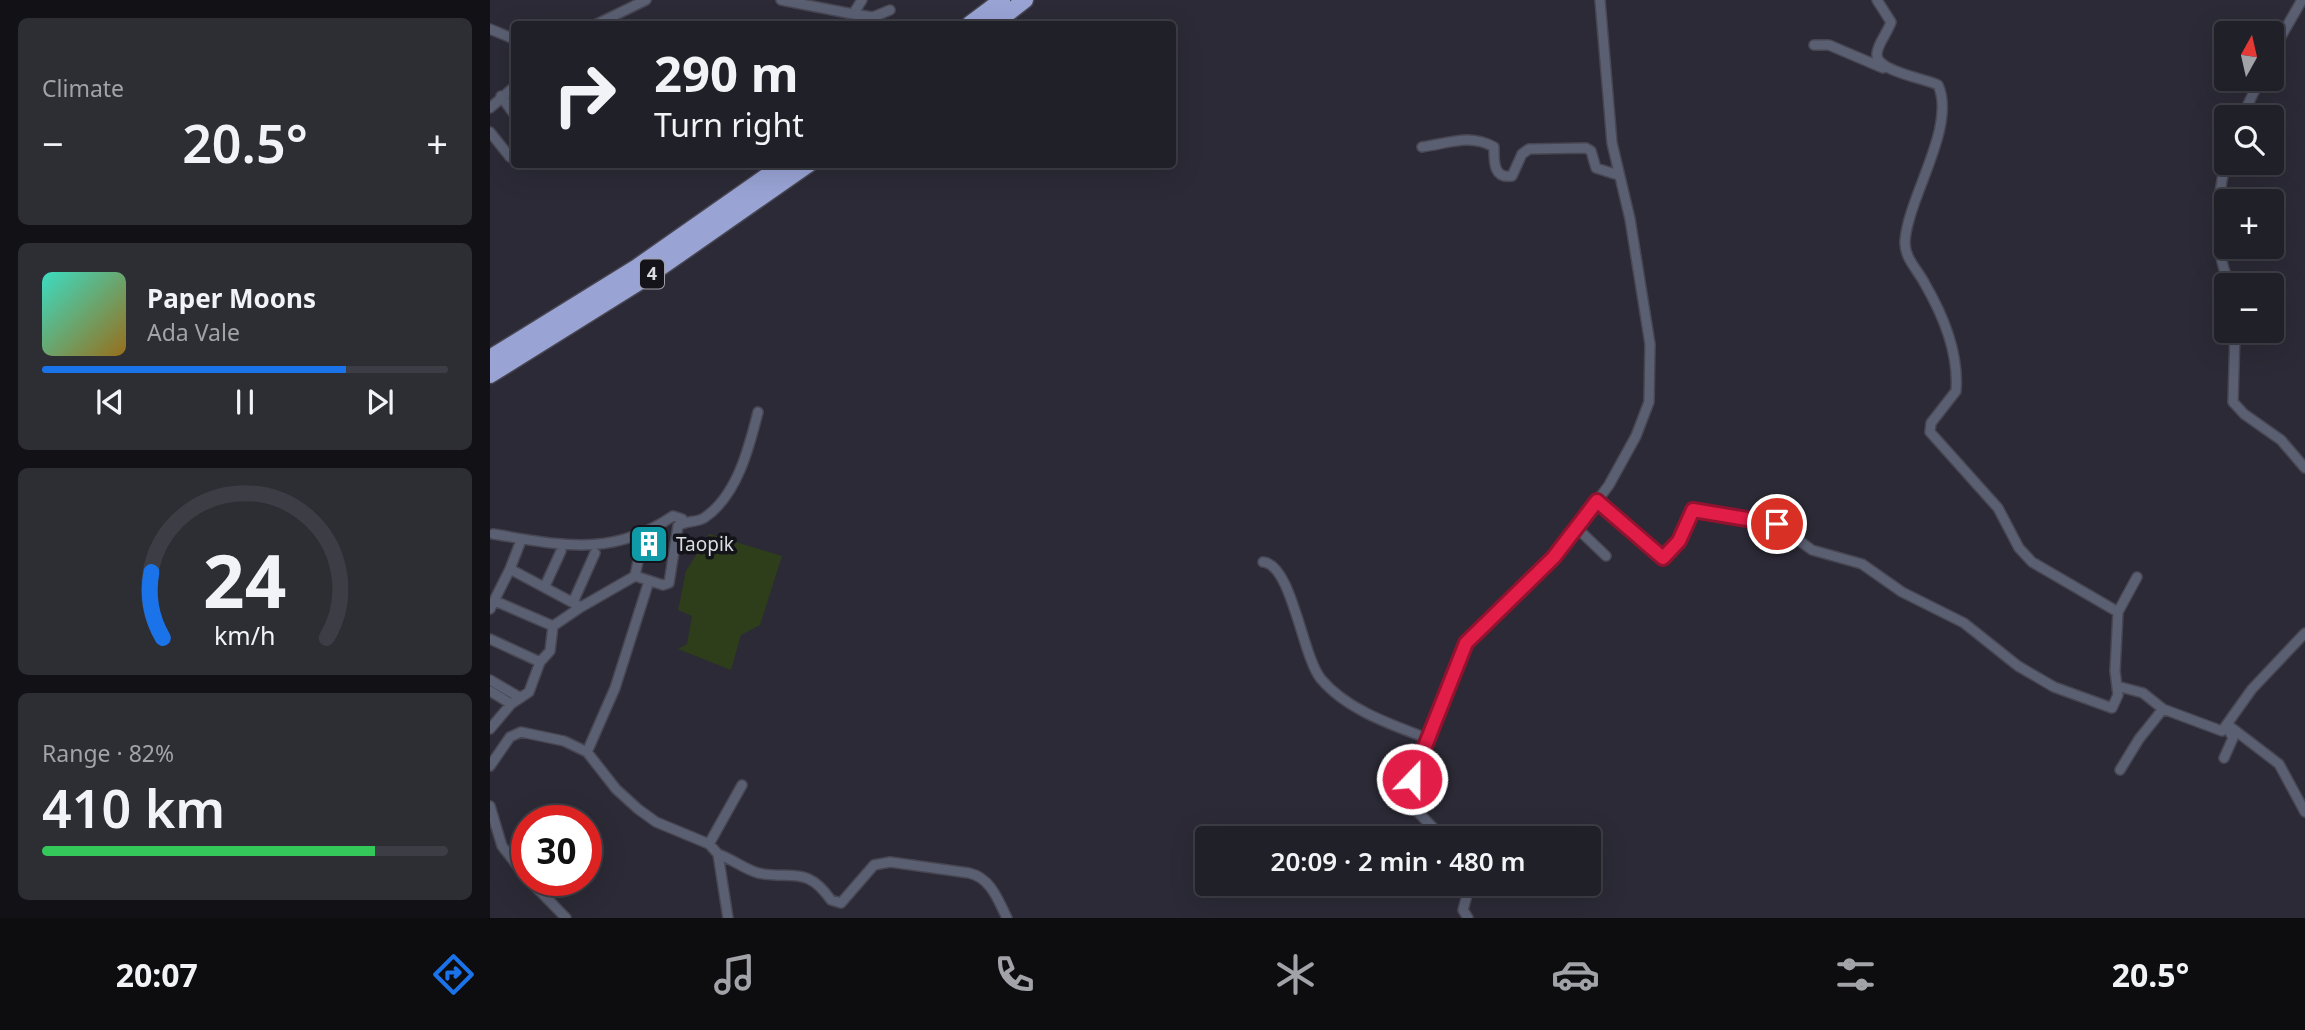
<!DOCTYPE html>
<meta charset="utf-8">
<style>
body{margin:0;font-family:"Noto Sans",sans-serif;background:#2d2d34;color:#f1f3f6;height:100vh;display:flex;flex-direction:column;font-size:26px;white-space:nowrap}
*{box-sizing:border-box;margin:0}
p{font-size:23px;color:#a2a3a8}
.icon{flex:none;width:38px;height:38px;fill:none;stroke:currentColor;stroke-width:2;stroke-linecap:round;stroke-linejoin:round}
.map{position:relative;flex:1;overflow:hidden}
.side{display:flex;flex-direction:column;gap:18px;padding:18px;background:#121216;width:490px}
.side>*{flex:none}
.top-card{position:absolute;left:21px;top:21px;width:665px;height:147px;border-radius:7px;box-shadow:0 7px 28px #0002,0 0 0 2px #3d3e45;background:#202028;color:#f1f3f6;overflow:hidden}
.needle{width:46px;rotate:8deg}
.tools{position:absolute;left:1724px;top:21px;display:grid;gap:14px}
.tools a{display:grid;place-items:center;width:70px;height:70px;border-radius:7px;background:#202028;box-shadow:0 7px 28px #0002,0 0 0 2px #3d3e45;font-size:35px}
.speed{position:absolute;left:21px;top:805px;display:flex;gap:14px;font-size:35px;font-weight:700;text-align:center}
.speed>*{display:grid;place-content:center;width:91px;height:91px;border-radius:50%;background:#202028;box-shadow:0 7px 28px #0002,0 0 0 2px #3d3e45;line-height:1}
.speed .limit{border:10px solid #d22;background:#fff;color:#111}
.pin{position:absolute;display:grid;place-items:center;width:60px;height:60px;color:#fff;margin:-30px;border:4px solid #fff;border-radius:50%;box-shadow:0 2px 7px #0007}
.me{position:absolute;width:77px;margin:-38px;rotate:22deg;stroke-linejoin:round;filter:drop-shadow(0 0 5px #0008)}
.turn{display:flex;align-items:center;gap:24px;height:147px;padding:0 28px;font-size:32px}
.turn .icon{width:91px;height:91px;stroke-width:2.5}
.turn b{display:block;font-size:49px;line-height:60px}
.big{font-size:52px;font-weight:600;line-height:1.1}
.side .tile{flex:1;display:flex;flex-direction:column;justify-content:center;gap:10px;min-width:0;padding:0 24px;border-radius:10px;background:#2d2d34}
.side .dial{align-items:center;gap:0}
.dial svg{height:182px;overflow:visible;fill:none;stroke:#3d3e45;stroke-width:7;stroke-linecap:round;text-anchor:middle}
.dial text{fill:#f1f3f6;stroke:none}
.song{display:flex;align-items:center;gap:21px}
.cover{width:84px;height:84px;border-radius:10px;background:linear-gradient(135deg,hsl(170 70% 55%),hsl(40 70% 35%))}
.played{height:7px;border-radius:4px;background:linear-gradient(90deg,#1a73e8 75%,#3d3e45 75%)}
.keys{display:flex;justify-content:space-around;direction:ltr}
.heat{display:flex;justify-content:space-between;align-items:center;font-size:38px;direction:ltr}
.charge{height:10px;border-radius:5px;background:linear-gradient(90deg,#34c759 82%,#3d3e45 0)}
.trip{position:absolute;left:705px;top:826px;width:406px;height:70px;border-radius:7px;background:#202028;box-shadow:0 7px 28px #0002,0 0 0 2px #3d3e45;font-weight:600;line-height:70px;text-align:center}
.menu{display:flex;height:112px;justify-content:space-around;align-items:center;background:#0d0d10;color:#a2a3a8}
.menu .icon{width:49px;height:49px}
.menu .selected{color:#1a73e8}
.menu b{font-size:32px;color:#f1f3f6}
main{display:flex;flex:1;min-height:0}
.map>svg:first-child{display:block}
</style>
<main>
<section class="side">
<div class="tile"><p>Climate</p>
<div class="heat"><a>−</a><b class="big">20.5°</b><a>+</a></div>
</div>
<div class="tile">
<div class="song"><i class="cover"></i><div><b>Paper Moons</b><p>Ada Vale</p></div></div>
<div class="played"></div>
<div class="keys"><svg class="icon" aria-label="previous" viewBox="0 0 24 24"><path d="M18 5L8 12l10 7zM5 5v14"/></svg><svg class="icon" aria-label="pause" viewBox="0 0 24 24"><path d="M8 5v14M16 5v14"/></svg><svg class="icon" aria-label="next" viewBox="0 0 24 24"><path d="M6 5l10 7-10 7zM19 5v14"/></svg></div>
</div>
<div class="tile dial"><svg viewBox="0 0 100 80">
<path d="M14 69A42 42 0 1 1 86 69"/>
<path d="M14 69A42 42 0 0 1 9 40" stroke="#1a73e8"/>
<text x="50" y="56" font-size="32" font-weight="700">24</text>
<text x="50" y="72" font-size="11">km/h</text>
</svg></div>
<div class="tile"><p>Range · 82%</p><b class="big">410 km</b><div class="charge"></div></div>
</section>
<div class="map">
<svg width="1815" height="918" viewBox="0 0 1815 918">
<rect width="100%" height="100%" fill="#2b2a36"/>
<!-- park -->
<path fill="#2e3e1b" d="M219 534 292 556 270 625 251 635 241 670 188 649 197 644 202 616 188 610 196 571Z"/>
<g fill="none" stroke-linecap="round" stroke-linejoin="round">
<!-- minor casing -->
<g stroke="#474652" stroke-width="12">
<path id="minor" d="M291 0 363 14 372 0
M1387 0 1401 22C1398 32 1388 43 1387 53 1384 71 1434 78 1448 85 1467 126 1418 197 1415 241 1414 258 1428 270 1435 284 1453 315 1469 354 1466 391L1441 423 1440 432 1508 508 1529 548 1542 562 1628 612
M363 14 383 17 400 10
M107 24 156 0
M0 29 24 39
M1324 45H1339L1393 68
M1782 52 1812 0
M11 96 24 114
M0 108 24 87
M1752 117 1770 79
M0 132 20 157
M932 147C957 144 979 133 1004 147 1004 161 1003 179 1022 176L1032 154 1039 149 1096 148 1101 151 1106 168 1128 175
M1736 162C1726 201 1723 248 1740 285
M1745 331 1743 402 1754 414 1791 440 1815 468
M1107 501 1173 558 1189 541 1203 510 1287 524 1322 550 1372 564 1412 592 1474 623 1528 666 1564 687 1622 708 1628 695 1625 671 1628 612 1647 577
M1087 528 1116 556
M3 534C72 545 121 558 183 516L192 519V523
M773 562C802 564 812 656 831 679 857 710 902 725 939 739
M20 569 30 543
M145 576 173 585 179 583 188 526C196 520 206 523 214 518 247 496 259 448 268 412
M55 586 71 551
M84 600 105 553
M5 601 63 626 91 607
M0 609 20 569 91 607 145 576 152 541
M0 639 50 662
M0 680 29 697
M1627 686 1653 693 1673 709 1732 731 1762 689 1815 633
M0 691 21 704
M1738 725 1789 764 1815 812
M0 729 21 704 39 692 50 662 60 651 63 626
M97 752 125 688 159 581
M1734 758 1743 738 1737 727
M0 766 20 737 31 732 74 741 97 752 126 789 148 809 166 822 219 844 228 854 238 918
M1630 770 1649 739 1673 709
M0 806 12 846 37 878
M953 838 922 806 920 788 969 655 976 644 1064 557 1087 528 1119 485 1146 436 1159 402 1160 344 1140 219 1122 143 1110 0
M219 844 252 785
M228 854C242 859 254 869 268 873 303 880 316 865 341 900L351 903 384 865 400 862 479 873C501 878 508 900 517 918
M39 880 76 918
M978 918 973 910 980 884"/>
</g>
<!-- motorway casing -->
<g stroke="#474652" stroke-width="19">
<path id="motorway" d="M480 24 512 0
M504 24 535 0
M0 358 147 267 294 164
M0 375 154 279 319 164"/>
</g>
<!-- minor -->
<use href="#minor" stroke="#5a5f72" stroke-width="9"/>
<!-- motorway -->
<use href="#motorway" stroke="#99a4d5" stroke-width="16"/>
</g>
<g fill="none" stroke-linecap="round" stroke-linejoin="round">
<!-- route casing -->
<g stroke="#92132f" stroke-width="18">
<path id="route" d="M922 779 976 643 1064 557 1107 501 1173 558 1189 541 1203 510 1287 524"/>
</g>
<!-- route -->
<use href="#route" stroke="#e11d48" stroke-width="12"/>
</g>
<!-- icons -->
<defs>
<g id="building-square" transform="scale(2.0125)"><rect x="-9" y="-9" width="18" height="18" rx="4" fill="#0f9aa8" stroke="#131319"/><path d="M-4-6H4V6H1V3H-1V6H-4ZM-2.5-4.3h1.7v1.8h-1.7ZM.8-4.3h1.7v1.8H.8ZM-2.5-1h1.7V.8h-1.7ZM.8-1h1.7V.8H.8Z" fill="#fff"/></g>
</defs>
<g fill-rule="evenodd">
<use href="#building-square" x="159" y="544"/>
</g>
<g text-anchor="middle" stroke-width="7" stroke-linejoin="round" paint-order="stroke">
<!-- shield labels -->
<rect fill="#131319" stroke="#9f9fa6" stroke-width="2" x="150" y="259.5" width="24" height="29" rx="5"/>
<g font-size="18" font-weight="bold" fill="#dbdbe3">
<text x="162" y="280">4</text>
</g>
<!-- poi labels -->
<g font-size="19" fill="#dbdbe3" stroke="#131319" text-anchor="start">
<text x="186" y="551">Taopik</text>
</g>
</g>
</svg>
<div class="tools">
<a><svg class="needle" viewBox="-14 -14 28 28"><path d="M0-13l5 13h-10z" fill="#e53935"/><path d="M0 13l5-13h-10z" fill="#a2a3a8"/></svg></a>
<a><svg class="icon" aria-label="search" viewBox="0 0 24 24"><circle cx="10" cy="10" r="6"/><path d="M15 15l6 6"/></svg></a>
<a>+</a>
<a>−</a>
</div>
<div class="speed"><div class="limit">30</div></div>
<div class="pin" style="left:1287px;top:524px;background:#d93025"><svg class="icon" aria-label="arrive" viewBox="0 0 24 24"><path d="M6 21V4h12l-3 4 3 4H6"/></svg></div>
<svg class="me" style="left:922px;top:779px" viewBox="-20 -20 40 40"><circle r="17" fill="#e11d48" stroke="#fff" stroke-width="3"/><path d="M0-11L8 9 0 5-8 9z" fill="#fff"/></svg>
<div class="trip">20:09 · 2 min · 480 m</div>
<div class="top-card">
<div class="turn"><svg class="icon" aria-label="right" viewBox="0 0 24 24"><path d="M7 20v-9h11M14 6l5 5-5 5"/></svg><div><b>290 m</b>Turn right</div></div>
</div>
</div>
</main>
<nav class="menu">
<b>20:07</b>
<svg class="icon selected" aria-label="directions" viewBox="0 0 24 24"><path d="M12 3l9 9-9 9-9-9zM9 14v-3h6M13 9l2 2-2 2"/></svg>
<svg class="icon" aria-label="music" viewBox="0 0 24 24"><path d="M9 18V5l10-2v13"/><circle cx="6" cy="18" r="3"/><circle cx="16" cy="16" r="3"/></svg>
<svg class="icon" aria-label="phone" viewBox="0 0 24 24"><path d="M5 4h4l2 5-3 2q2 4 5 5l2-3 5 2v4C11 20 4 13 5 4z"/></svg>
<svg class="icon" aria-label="climate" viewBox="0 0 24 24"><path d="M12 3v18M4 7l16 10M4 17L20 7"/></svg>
<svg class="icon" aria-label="car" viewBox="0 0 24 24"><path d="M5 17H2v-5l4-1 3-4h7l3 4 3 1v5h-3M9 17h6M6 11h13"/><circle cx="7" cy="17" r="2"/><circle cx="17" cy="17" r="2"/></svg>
<svg class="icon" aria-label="filters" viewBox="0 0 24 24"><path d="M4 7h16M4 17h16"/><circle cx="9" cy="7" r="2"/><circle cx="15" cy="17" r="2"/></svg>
<b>20.5°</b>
</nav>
